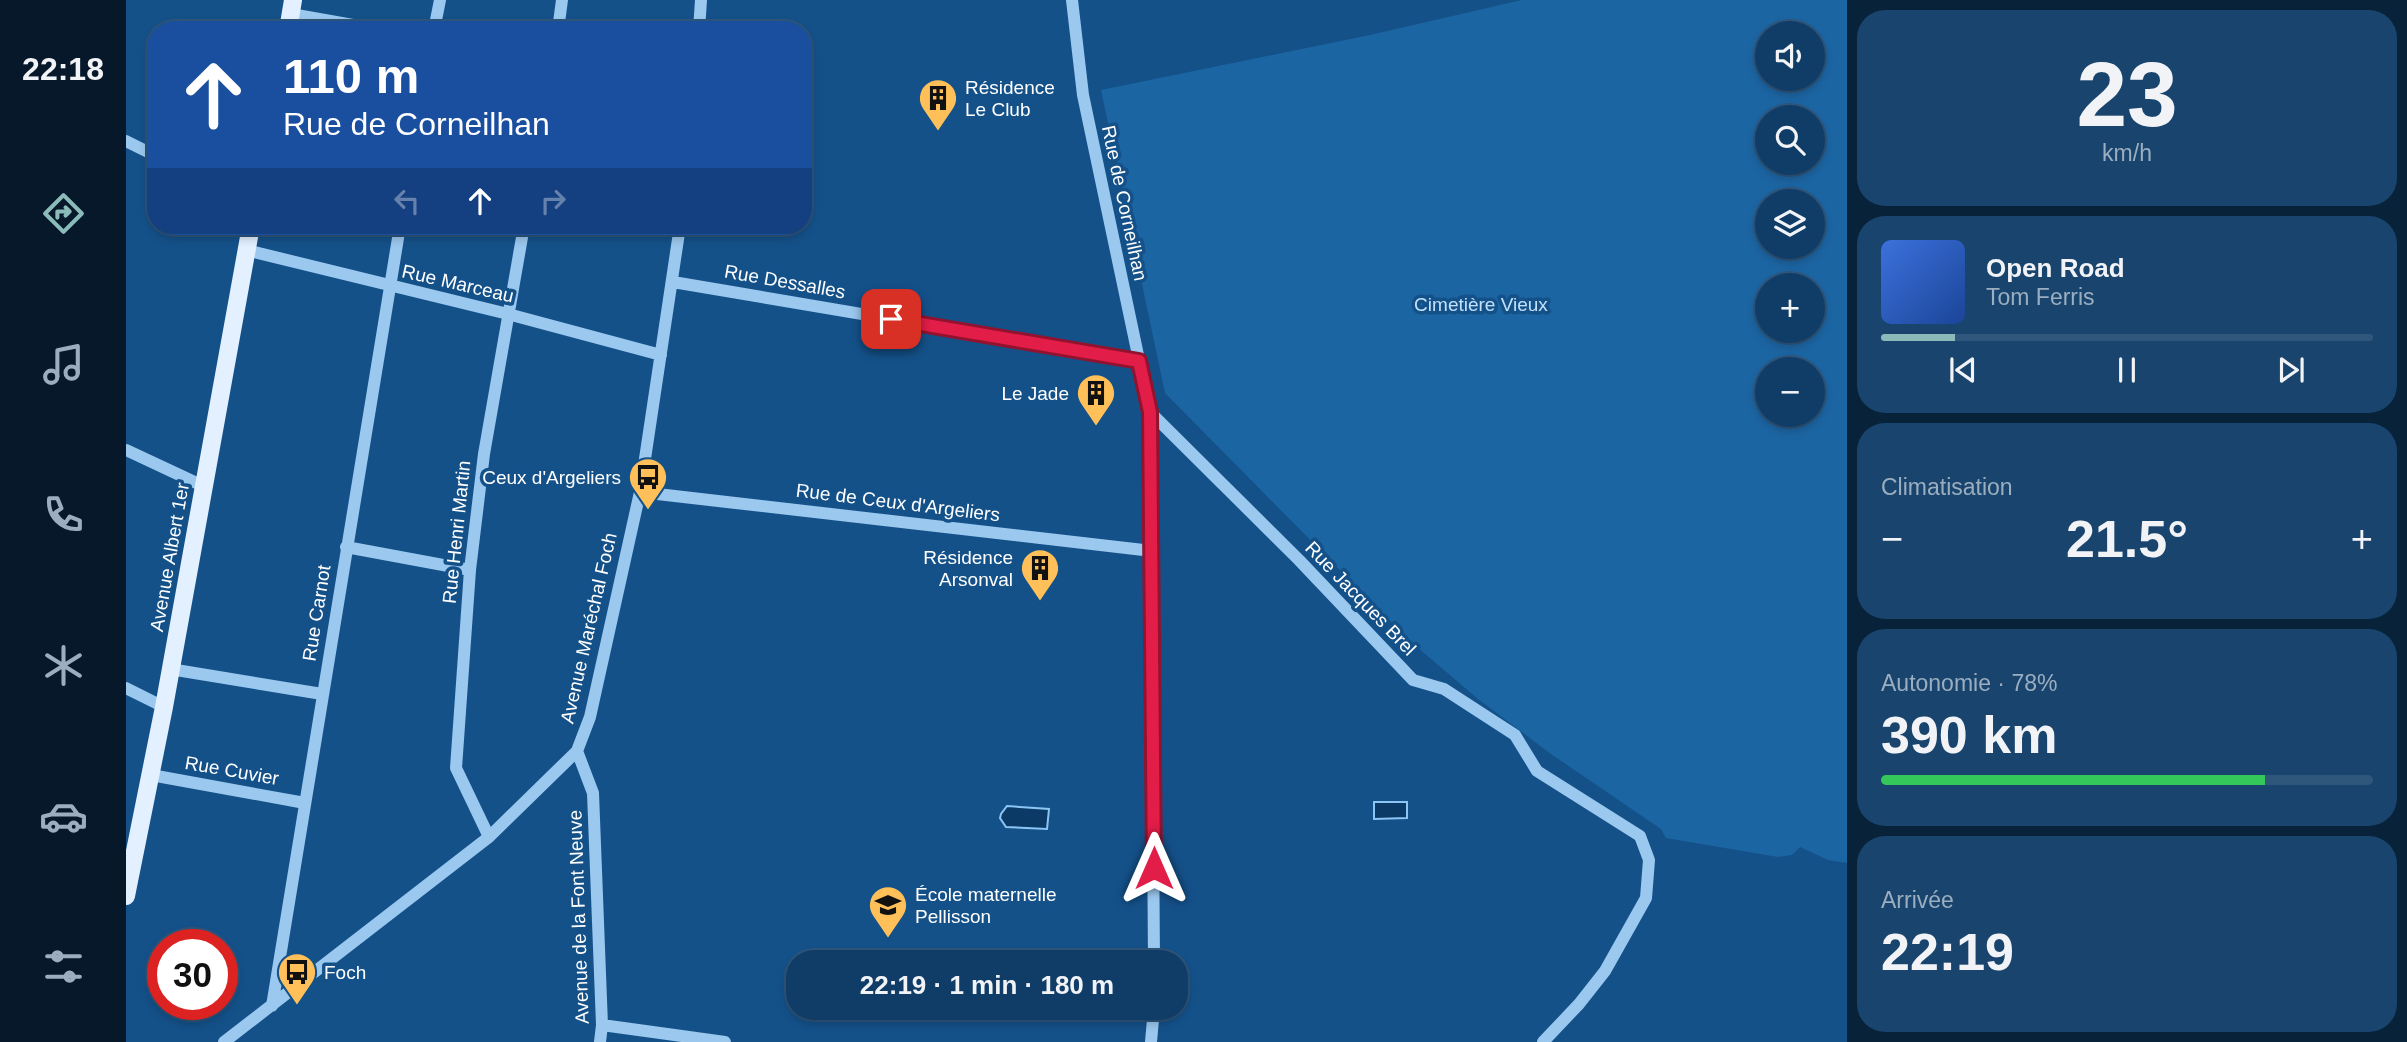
<!DOCTYPE html>
<html lang="fr">
<meta charset="utf-8">
<style>
body{margin:0;font-family:Arial,sans-serif;background:#18446d;color:#f1f3f6;height:100vh;display:flex;flex-direction:column;font-size:26px;white-space:nowrap}
*{box-sizing:border-box;margin:0}
p{font-size:23px;color:#9baec0}
.icon{flex:none;width:38px;height:38px;fill:none;stroke:currentColor;stroke-width:2;stroke-linecap:round;stroke-linejoin:round}
.map{position:relative;flex:1;overflow:hidden}
.side{display:flex;flex-direction:column;gap:10px;padding:10px;background:#082239;width:560px}
.side>*{flex:none}
.hud{position:absolute;left:21px;top:21px;width:665px;height:214px;border-radius:28px;box-shadow:0 4px 10px #0003,0 0 0 2px #2f567b;background:#1a4fa0;color:#fff;overflow:hidden}
.buttons{position:absolute;left:1629px;top:21px;display:grid;gap:14px}
.buttons a{display:grid;place-items:center;width:70px;height:70px;border-radius:50%;background:#0f3d67;box-shadow:0 4px 10px #0003,0 0 0 2px #2f567b;font-size:35px}
.speed{position:absolute;left:21px;top:929px;display:flex;gap:14px;font-size:35px;font-weight:700;text-align:center}
.speed>*{display:grid;place-content:center;width:91px;height:91px;border-radius:50%;background:#0f3d67;box-shadow:0 4px 10px #0003,0 0 0 2px #2f567b;line-height:1}
.speed .limit{border:10px solid #d22;background:#fff;color:#111}
.pin{position:absolute;display:grid;place-items:center;width:60px;height:60px;color:#fff;margin:-30px;border-radius:14px;box-shadow:0 4px 10px #0006}
.me{position:absolute;width:77px;margin:-38px;rotate:0deg;stroke-linejoin:round;filter:drop-shadow(0 0 5px #0008)}
.turn{display:flex;align-items:center;gap:24px;height:147px;padding:0 21px;font-size:32px}
.turn .icon{width:91px;height:91px;stroke-width:2.5}
.turn b{display:block;font-size:49px;line-height:60px}
.lanes{display:flex;align-items:center;height:66px;padding:0 21px;background:#0003;justify-content:center;gap:35px;direction:ltr}
.lanes .off{opacity:.35}
.big{font-size:52px;font-weight:700;line-height:1.1}
.side .card{flex:1;display:flex;flex-direction:column;justify-content:center;gap:10px;min-width:0;padding:0 24px;border-radius:28px;background:#18446d}
.side .dial{align-items:center;gap:0}
.dial b{font-size:91px;line-height:1}
.song{display:flex;align-items:center;gap:21px}
.cover{width:84px;height:84px;border-radius:10px;background:linear-gradient(135deg,hsl(220 70% 55%),hsl(220 70% 35%))}
.played{height:7px;border-radius:4px;background:linear-gradient(90deg,#8bbbb9 15%,#2f567b 15%)}
.keys{display:flex;justify-content:space-around;direction:ltr}
.heat{display:flex;justify-content:space-between;align-items:center;font-size:38px;direction:ltr}
.charge{height:10px;border-radius:5px;background:linear-gradient(90deg,#34c759 78%,#2f567b 0)}
.trip{position:absolute;left:660px;top:950px;width:402px;height:70px;border-radius:28px;background:#0f3d67;box-shadow:0 4px 10px #0003,0 0 0 2px #2f567b;font-weight:700;line-height:70px;text-align:center}
main{display:flex;flex:1;min-height:0}
.tab-bar{display:flex;flex-direction:column;width:126px;justify-content:space-around;align-items:center;background:#061829;color:#9baec0}
.tab-bar .icon{width:49px;height:49px}
.tab-bar .on{color:#8bbbb9}
.tab-bar b{font-size:32px;color:#f1f3f6}
.map>svg:first-child{display:block}
</style>
<main>
<nav class="tab-bar">
<b>22:18</b>
<svg class="icon on" aria-label="directions" viewBox="0 0 24 24"><path d="M12 3l9 9-9 9-9-9zM9 14v-3h6M13 9l2 2-2 2"/></svg>
<svg class="icon" aria-label="music" viewBox="0 0 24 24"><path d="M9 18V5l10-2v13"/><circle cx="6" cy="18" r="3"/><circle cx="16" cy="16" r="3"/></svg>
<svg class="icon" aria-label="phone" viewBox="0 0 24 24"><path d="M5 4h4l2 5-3 2q2 4 5 5l2-3 5 2v4C11 20 4 13 5 4z"/></svg>
<svg class="icon" aria-label="climate" viewBox="0 0 24 24"><path d="M12 3v18M4 7l16 10M4 17L20 7"/></svg>
<svg class="icon" aria-label="car" viewBox="0 0 24 24"><path d="M5 17H2v-5l4-1 3-4h7l3 4 3 1v5h-3M9 17h6M6 11h13"/><circle cx="7" cy="17" r="2"/><circle cx="17" cy="17" r="2"/></svg>
<svg class="icon" aria-label="filters" viewBox="0 0 24 24"><path d="M4 7h16M4 17h16"/><circle cx="9" cy="7" r="2"/><circle cx="15" cy="17" r="2"/></svg>
</nav>
<div class="map">
<svg width="1721" height="1042" viewBox="0 0 1721 1042">
<rect width="100%" height="100%" fill="#145189"/>
<!-- green -->
<path fill="#1c65a3" fill-rule="evenodd" d="M1396 0H1721V863L1702 860 1674 847 1666 855 1652 857 1540 838 1535 829 1425 754 1352 699 1284 641 1039 393 975 90 1244 35ZM1642 33H1687V79H1642ZM1642 117H1687V163H1642ZM1642 201H1687V247H1642ZM1642 285H1687V331H1642ZM1642 369H1687V415H1642Z"/>
<!-- water -->
<path fill="#0c3a66" stroke="#8cc5f3" stroke-width="2" d="M1248 802H1281V818L1248 819Z
M881 806 923 809 921 829 880 827 874 818 875 814Z"/>
<g fill="none" stroke-linecap="round" stroke-linejoin="round">
<!-- minor -->
<path stroke="#9bc8ef" stroke-width="12" d="M946 0 957 95 1024 412 1028 962
M165 14 255 30
M308 30 314 0
M432 30 436 0
M573 30 575 0
M0 141 30 156
M120 250 382 314 535 355
M547 282 1013 361
M1024 412 1173 560 1287 680 1318 689 1389 735 1411 771 1514 836 1523 860 1520 898 1479 971 1453 1004 1417 1042
M0 450 77 486
M514 492 1026 551
M220 547 344 570
M44 669 196 694
M0 688 38 707
M451 751 467 793 476 1025 474 1042
M25 775 179 803
M363 837 330 768 344 570 358 454 398 226
M146 1006 274 226
M476 1025 599 1042
M98 1042 363 837 451 751 464 717 514 492 554 226
M1025 1042 1028 1008"/>
<!-- major -->
<path stroke="#e3f0ff" stroke-width="18" d="M162 30 167 0
M0 896 38 707 125 226"/>
</g>
<g fill="none" stroke-linecap="round" stroke-linejoin="round">
<!-- route casing -->
<g stroke="#92132f" stroke-width="18">
<path id="route" d="M765 319 1013 361 1024 412 1028 868"/>
</g>
<!-- route -->
<use href="#route" stroke="#e11d48" stroke-width="12"/>
</g>
<!-- icons -->
<defs>
<g id="building-pin" transform="scale(2.0125)"><path d="M0 17L-7.5 6A9.5 9.5 0 1 1 7.5 6Z" fill="#ffc059" stroke="#145189"/><path d="M-4-6H4V6H1V3H-1V6H-4ZM-2.5-4.3h1.7v1.8h-1.7ZM.8-4.3h1.7v1.8H.8ZM-2.5-1h1.7V.8h-1.7ZM.8-1h1.7V.8H.8Z" fill="#111"/></g>
<g id="bus-pin" transform="scale(2.0125)"><path d="M0 17L-7.5 6A9.5 9.5 0 1 1 7.5 6Z" fill="#ffc059" stroke="#145189"/><path d="M-5-6H5V4H4V6H2V4H-2V6H-4V4H-5ZM-3.5-4V0h7V-4ZM-3.5 1.2v1.5H-2V1.2ZM2 1.2v1.5H3.5V1.2Z" fill="#111"/></g>
<g id="school-pin" transform="scale(2.0125)"><path d="M0 17L-7.5 6A9.5 9.5 0 1 1 7.5 6Z" fill="#ffc059" stroke="#145189"/><path d="M0-5L7-2L0 1L-7-2ZM-4 1L0 2.5L4 1V4Q0 6-4 4Z" fill="#111"/></g>
</defs>
<g fill-rule="evenodd">
<use href="#building-pin" x="812" y="98"/>
<use href="#building-pin" x="970" y="393"/>
<use href="#bus-pin" x="522" y="477"/>
<use href="#building-pin" x="914" y="568"/>
<use href="#school-pin" x="762" y="905"/>
<use href="#bus-pin" x="171" y="972"/>
</g>
<g text-anchor="middle" stroke-width="7" stroke-linejoin="round" paint-order="stroke">
<!-- poi labels -->
<g font-size="19" fill="#fff" stroke="#145189" text-anchor="start">
<text x="839" y="94">Résidence<tspan x="839" dy="22">Le Club</tspan></text>
<text x="943" y="400" text-anchor="end">Le Jade</text>
<text x="495" y="484" text-anchor="end">Ceux d'Argeliers</text>
<text x="887" y="564" text-anchor="end">Résidence<tspan x="887" dy="22">Arsonval</tspan></text>
<text x="789" y="901">École maternelle<tspan x="789" dy="22">Pellisson</tspan></text>
<text x="198" y="979">Foch</text>
</g>
<!-- street labels -->
<g font-size="19" fill="#fff" stroke="#145189">
<text transform="translate(999 203) rotate(78)" y="7">Rue de Corneilhan</text>
<text transform="translate(659 281) rotate(10)" y="7">Rue Dessalles</text>
<text transform="translate(332 283) rotate(13)" y="7">Rue Marceau</text>
<text transform="translate(772 502) rotate(7)" y="7">Rue de Ceux d'Argeliers</text>
<text transform="translate(330 532) rotate(-84)" y="7">Rue Henri Martin</text>
<text transform="translate(43 557) rotate(-80)" y="7">Avenue Albert 1er</text>
<text transform="translate(1235 598) rotate(46)" y="7">Rue Jacques Brel</text>
<text transform="translate(190 613) rotate(-81)" y="7">Rue Carnot</text>
<text transform="translate(462 628) rotate(-77)" y="7">Avenue Maréchal Foch</text>
<text transform="translate(106 770) rotate(10)" y="7">Rue Cuvier</text>
<text transform="translate(452 917) rotate(-92)" y="7">Avenue de la Font Neuve</text>
</g>
<!-- park labels -->
<g font-size="19" fill="#c1e0fb" stroke="#145189">
<text x="1355" y="311">Cimetière Vieux</text>
</g>
</g>
</svg>
<div class="buttons">
<a><svg class="icon" aria-label="sound" viewBox="0 0 24 24"><path d="M4 9h4l5-4v14l-5-4H4zM17 9q2 3 0 6"/></svg></a>
<a><svg class="icon" aria-label="search" viewBox="0 0 24 24"><circle cx="10" cy="10" r="6"/><path d="M15 15l6 6"/></svg></a>
<a><svg class="icon" aria-label="layers" viewBox="0 0 24 24"><path d="M12 4l9 5-9 5-9-5zM3 14l9 5 9-5"/></svg></a>
<a>+</a>
<a>−</a>
</div>
<div class="speed"><div class="limit">30</div></div>
<div class="pin" style="left:765px;top:319px;background:#d93025"><svg class="icon" aria-label="arrive" viewBox="0 0 24 24"><path d="M6 21V4h12l-3 4 3 4H6"/></svg></div>
<svg class="me" style="left:1028px;top:868px" viewBox="-20 -20 40 40"><path d="M0-17L14 15 0 8-14 15z" fill="#e11d48" stroke="#fff" stroke-width="4"/></svg>
<div class="trip">22:19 · 1 min · 180 m</div>
<div class="hud">
<div class="turn"><svg class="icon" aria-label="ahead" viewBox="0 0 24 24"><path d="M12 20V5M6 11l6-6 6 6"/></svg><div><b>110 m</b>Rue de Corneilhan</div></div>
<div class="lanes"><svg class="icon off" aria-label="left" viewBox="0 0 24 24"><path d="M17 20v-9H6M10 6l-5 5 5 5"/></svg><svg class="icon" aria-label="ahead" viewBox="0 0 24 24"><path d="M12 20V5M6 11l6-6 6 6"/></svg><svg class="icon off" aria-label="right" viewBox="0 0 24 24"><path d="M7 20v-9h11M14 6l5 5-5 5"/></svg></div>
</div>
</div>
<section class="side">
<div class="card dial"><b>23</b><p>km/h</p></div>
<div class="card">
<div class="song"><i class="cover"></i><div><b>Open Road</b><p>Tom Ferris</p></div></div>
<div class="played"></div>
<div class="keys"><svg class="icon" aria-label="previous" viewBox="0 0 24 24"><path d="M18 5L8 12l10 7zM5 5v14"/></svg><svg class="icon" aria-label="pause" viewBox="0 0 24 24"><path d="M8 5v14M16 5v14"/></svg><svg class="icon" aria-label="next" viewBox="0 0 24 24"><path d="M6 5l10 7-10 7zM19 5v14"/></svg></div>
</div>
<div class="card"><p>Climatisation</p>
<div class="heat"><a>−</a><b class="big">21.5°</b><a>+</a></div>
</div>
<div class="card"><p>Autonomie · 78%</p><b class="big">390 km</b><div class="charge"></div></div>
<div class="card"><p>Arrivée</p><b class="big">22:19</b></div>
</section>
</main>
